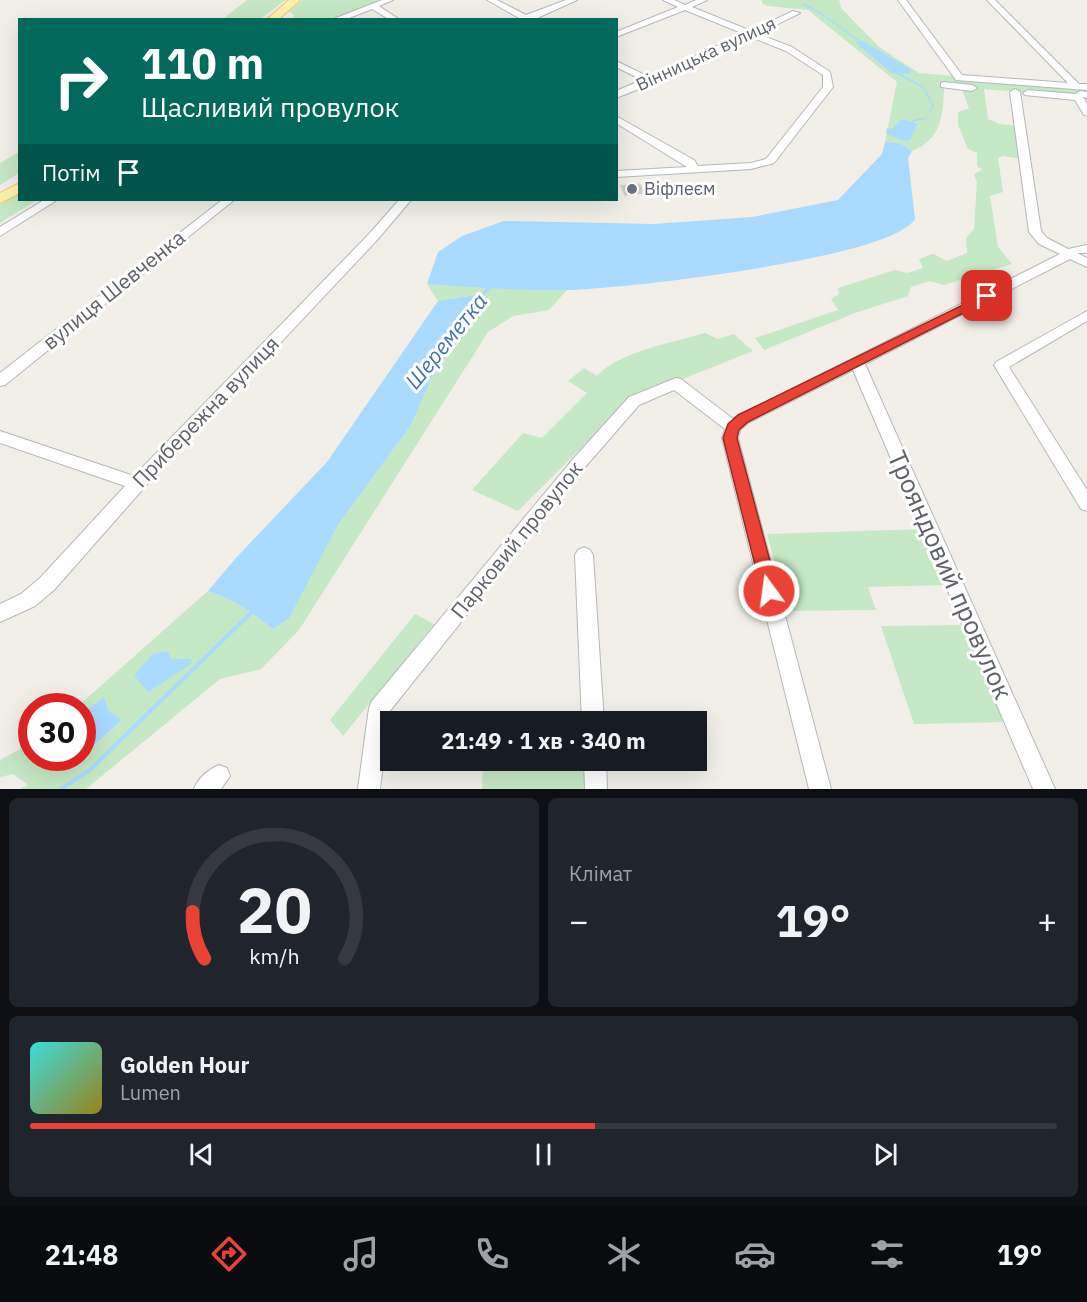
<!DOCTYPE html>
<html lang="uk">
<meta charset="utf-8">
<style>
body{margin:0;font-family:"IBM Plex Sans",sans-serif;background:#20242c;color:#f1f3f6;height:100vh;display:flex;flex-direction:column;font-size:22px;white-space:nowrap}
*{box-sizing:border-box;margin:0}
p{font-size:20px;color:#9ea1a6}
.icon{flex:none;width:33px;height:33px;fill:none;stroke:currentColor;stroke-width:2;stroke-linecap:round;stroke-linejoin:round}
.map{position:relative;height:789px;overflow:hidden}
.sheet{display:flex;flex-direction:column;gap:9px;padding:9px;background:#0d0f14;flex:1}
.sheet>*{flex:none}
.hud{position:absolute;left:18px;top:18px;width:600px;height:183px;border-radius:0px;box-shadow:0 6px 24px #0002;background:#00695c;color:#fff;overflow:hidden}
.speed{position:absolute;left:18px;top:693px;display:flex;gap:12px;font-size:30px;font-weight:700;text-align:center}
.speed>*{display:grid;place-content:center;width:78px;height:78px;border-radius:50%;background:#171b24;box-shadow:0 6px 24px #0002;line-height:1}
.speed .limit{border:9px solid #d22;background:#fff;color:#111}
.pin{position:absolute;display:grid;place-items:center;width:51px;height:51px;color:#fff;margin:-26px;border-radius:12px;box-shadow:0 3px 9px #0006}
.me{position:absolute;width:66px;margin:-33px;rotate:346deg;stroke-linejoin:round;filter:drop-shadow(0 0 4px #0008)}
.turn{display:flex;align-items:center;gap:21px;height:126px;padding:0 24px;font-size:27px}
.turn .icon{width:78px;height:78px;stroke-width:2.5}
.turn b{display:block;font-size:42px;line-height:51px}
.then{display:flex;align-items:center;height:57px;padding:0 24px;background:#0003;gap:12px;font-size:22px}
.big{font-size:45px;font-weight:700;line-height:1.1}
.sheet .card{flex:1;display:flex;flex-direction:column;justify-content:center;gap:9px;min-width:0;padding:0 21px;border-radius:9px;background:#20242c}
.sheet .dial{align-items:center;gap:0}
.dial svg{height:156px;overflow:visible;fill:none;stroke:#363941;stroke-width:7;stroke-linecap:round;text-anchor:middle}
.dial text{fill:#f1f3f6;stroke:none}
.song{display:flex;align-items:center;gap:18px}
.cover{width:72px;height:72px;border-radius:9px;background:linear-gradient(135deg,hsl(180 70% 55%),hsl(50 70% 35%))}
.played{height:6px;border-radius:3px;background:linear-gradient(90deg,#ea4335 55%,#363941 55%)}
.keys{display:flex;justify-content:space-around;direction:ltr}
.heat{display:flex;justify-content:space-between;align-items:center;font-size:33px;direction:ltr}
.sheet .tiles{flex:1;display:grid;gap:9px;grid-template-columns:1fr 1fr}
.card:last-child{grid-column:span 2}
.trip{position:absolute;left:380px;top:711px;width:327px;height:60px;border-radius:0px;background:#171b24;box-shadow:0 6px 24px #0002;font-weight:700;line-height:60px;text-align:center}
.menu{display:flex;height:96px;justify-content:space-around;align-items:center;background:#090b0e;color:#9ea1a6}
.menu .icon{width:42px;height:42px}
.menu .active{color:#ea4335}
.menu b{font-size:27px;color:#f1f3f6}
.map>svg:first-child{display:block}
</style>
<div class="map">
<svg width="1087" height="789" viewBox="0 0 1087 789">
<rect width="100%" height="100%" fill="#f1efe8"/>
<!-- green -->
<path fill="#c5e8c5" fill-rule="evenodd" d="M247 0H286L260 19H223Z
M303 0H389L335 19H293L294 15 289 11Z
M762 0H839L841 8 879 47 919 73 1087 87V95L1077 97 984 89 988 119 1000 124 1021 126 1026 160 1003 156 998 158 1003 192 990 196 998 247 1012 264 944 285 930 281 911 287 908 296 855 313 764 350 755 338 838 310 831 299 839 294 838 288 895 270 907 273 923 268 919 259 933 254 947 261 967 253 966 238 974 229 977 182 974 174 982 170 977 166V153L968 149 958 125V112L969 109 961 87 944 86C943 115 942 139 912 151L900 143 885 142 897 82 808 10 767 6 762 3Z
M19 152V173L0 185V163Z
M19 193 20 200H37L0 223V205Z
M427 284 567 290 549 310 513 316 488 332 299 630 261 669 220 679 86 789H20L28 785 13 774 0 777V760L31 743 32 758H54L58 763 82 758 122 720 109 711 104 697 83 713 82 706H78L208 591C233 599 253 613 273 629L288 618 338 525 411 425 432 377 458 344 468 296 438 301ZM167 652 172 659 148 692 135 675Z
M705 333 718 339 734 334 753 351 665 386 624 405 518 511 472 490 523 433 542 438 587 393 568 381 584 368 597 376C617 352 675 342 705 333Z
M925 529 949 585 868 587 876 610 788 611 767 534Z
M415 614 434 624 343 736 330 720Z
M966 625 1010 722 914 724 881 626Z
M483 761H583L585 789H482Z"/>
<!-- water -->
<path fill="#aadaff" d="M863 41 910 69 911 73 893 74 857 44 856 42Z
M902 119 917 124 910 140 905 141 886 134 887 128 892 129Z
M885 142 900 143 912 151 908 158 915 219C892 259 620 289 567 290 520 291 473 287 427 284L438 252 462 236 504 221 654 224 752 217 838 200 882 154Z
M468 296H481L484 306 432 377 411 425 338 525 289 618 273 629C253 613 233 599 208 591L235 559 327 462 438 301Z
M167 651 172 659H192L191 664 148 692 134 675 153 654Z
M104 697 109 711 122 720 83 756V713Z"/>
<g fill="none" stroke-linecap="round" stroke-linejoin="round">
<!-- stream-far3 -->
<path stroke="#aadaff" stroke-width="1.5" d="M803 4 822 14 862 43
M897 73 923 87 933 105 930 110
M911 125 913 121 926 118"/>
<!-- stream-far2 -->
<path stroke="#aadaff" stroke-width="2" d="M486 290 489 287"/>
<!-- stream-far1 -->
<path stroke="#aadaff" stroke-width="3" d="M480 297 488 289"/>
<!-- stream -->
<path stroke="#aadaff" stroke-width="4" d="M61 789 90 770 255 609"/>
</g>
<!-- building -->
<path fill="#cccac5" stroke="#d6d1c6" stroke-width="1.5" d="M640 184 644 193 625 195 621 186Z"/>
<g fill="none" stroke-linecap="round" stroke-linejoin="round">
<!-- minor casing -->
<g stroke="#b5b8bc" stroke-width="2">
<path id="minor" d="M382 0H393L379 6 400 20H390L372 9 344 20H331Z
M487 0H497L526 15 566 0H577L533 20H516L519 18Z
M663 0H674L685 5 696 0H707L692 7 751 31 793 11 800 13 758 34 792 47 830 72 833 87 774 163 751 169 616 177V171L687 167 616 123V116L694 160 698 166 751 163 766 159 823 87V75L786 51 751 37 654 83 616 98V91L642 80 616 67V61L649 77 744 34 685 10 616 37V32L678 7Z
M898 0H906L962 75 1068 83 987 0H995L1079 84H1087V90L956 80Z
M944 82 972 85 977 88 972 91 941 87V83Z
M1015 89 1020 92 1041 231 1047 238 1068 249 1087 245V253H1077L1087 258V267L1070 259 865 364 1055 789H1033L853 370 748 423 740 430 738 438 831 789H809L722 438 725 429 674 390 639 405 586 466 389 712 380 789H358L369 708 372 701 574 458 629 397 676 378 681 379 733 419 1060 254 1039 244 1029 232 1010 92Z
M1028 90 1075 94 1080 91 1087 92V98L1083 97 1087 104V116L1084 115 1075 100 1025 95 1023 93Z
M44 200H57L0 236V227Z
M222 200H234L5 385 0 386V373Z
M399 200H411L378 239 143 489 54 590 35 606 0 622V604L21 594 40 578 125 486 0 443V431L134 476 370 233Z
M1087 311V321L1009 367 1087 490V511L1081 509 994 365 996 362Z
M584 547 590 550 593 555 604 722H582L575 555 578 550Z
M584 760H606L607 789H585Z
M219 765 227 768 230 776 221 789H194C198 778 208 770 219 765Z"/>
</g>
<!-- major casing -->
<g stroke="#f2c960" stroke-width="2">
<path id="major" d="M289 0H300L278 20H266Z
M20 183V193L0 203V193Z"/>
</g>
<!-- minor -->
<use href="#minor" fill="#fff" fill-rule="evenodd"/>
<!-- major -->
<use href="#major" fill="#fff2af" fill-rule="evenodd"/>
</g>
<!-- route -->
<path fill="#ea4335" stroke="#982c22" stroke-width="1.5" d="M987 293 991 294V299L748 422 739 430 737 438 778 591 775 597 769 599 763 597 723 438 728 424 738 415Z"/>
<!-- markers -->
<circle fill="#6b7280" stroke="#fff" stroke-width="2" cx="632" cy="189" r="6"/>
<g text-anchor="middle" stroke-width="6" stroke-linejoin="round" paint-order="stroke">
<!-- far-street labels -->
<g font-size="18" fill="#5f6368" stroke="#fff">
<text transform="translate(706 54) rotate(-25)" y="6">Вінницька вулиця</text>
</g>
<!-- far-worship labels -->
<g font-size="18" fill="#5b616d" stroke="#fff" text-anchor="start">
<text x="644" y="195">Віфлеєм</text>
</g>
<!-- street labels -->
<g font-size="21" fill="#5f6368" stroke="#fff">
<text transform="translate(114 290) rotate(-39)" y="7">вулиця Шевченка</text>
<text transform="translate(206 412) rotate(-46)" y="7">Прибережна вулиця</text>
<text transform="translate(517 540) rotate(-51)" y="7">Парковий провулок</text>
</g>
<!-- water labels -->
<g font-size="22" font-style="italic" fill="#4174aa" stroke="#fff">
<text transform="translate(446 341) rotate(-51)" y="8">Шереметка</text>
</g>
<!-- near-street labels -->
<g font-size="26" fill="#5f6368" stroke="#fff">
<text transform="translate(950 575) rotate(66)" y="9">Трояндовий провулок</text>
</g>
</g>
</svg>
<div class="speed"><div class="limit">30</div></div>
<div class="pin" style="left:987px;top:296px;background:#d93025"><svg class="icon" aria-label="arrive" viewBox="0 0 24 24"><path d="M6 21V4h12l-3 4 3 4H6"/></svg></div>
<svg class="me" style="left:769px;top:591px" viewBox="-20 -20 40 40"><circle r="17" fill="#ea4335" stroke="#fff" stroke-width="3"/><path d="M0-11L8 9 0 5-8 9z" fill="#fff"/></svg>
<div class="trip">21:49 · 1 хв · 340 m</div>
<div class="hud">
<div class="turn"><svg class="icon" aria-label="right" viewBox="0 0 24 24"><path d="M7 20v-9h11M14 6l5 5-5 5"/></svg><div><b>110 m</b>Щасливий провулок</div></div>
<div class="then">Потім<svg class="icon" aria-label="arrive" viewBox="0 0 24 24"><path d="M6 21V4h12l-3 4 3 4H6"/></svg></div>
</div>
</div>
<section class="sheet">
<div class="tiles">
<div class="card dial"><svg viewBox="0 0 100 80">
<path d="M14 69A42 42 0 1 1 86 69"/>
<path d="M14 69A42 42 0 0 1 8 45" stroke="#ea4335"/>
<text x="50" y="56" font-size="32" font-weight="700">20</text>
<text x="50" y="72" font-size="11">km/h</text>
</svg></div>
<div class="card"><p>Клімат</p>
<div class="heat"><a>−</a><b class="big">19°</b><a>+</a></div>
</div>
<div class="card">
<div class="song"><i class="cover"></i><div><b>Golden Hour</b><p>Lumen</p></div></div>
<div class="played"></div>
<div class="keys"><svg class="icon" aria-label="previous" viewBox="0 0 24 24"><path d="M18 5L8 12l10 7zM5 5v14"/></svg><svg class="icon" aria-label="pause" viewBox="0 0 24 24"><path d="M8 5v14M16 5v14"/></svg><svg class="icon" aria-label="next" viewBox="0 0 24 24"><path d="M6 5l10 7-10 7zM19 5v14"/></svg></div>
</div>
</div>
</section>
<nav class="menu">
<b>21:48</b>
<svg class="icon active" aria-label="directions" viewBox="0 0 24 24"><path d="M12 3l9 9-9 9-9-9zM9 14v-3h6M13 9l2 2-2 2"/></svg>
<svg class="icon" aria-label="music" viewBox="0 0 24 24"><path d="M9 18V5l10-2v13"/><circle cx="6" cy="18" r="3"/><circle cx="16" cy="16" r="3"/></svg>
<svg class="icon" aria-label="phone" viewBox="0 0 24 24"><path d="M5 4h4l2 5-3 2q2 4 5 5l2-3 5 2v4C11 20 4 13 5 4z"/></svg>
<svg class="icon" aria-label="climate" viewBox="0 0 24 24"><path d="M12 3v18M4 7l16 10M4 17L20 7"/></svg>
<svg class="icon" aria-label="car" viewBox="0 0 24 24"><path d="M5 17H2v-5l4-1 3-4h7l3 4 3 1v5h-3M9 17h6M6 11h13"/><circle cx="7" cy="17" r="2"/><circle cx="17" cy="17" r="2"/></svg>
<svg class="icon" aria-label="filters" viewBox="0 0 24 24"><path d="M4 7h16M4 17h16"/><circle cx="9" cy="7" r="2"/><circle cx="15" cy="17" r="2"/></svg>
<b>19°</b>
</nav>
